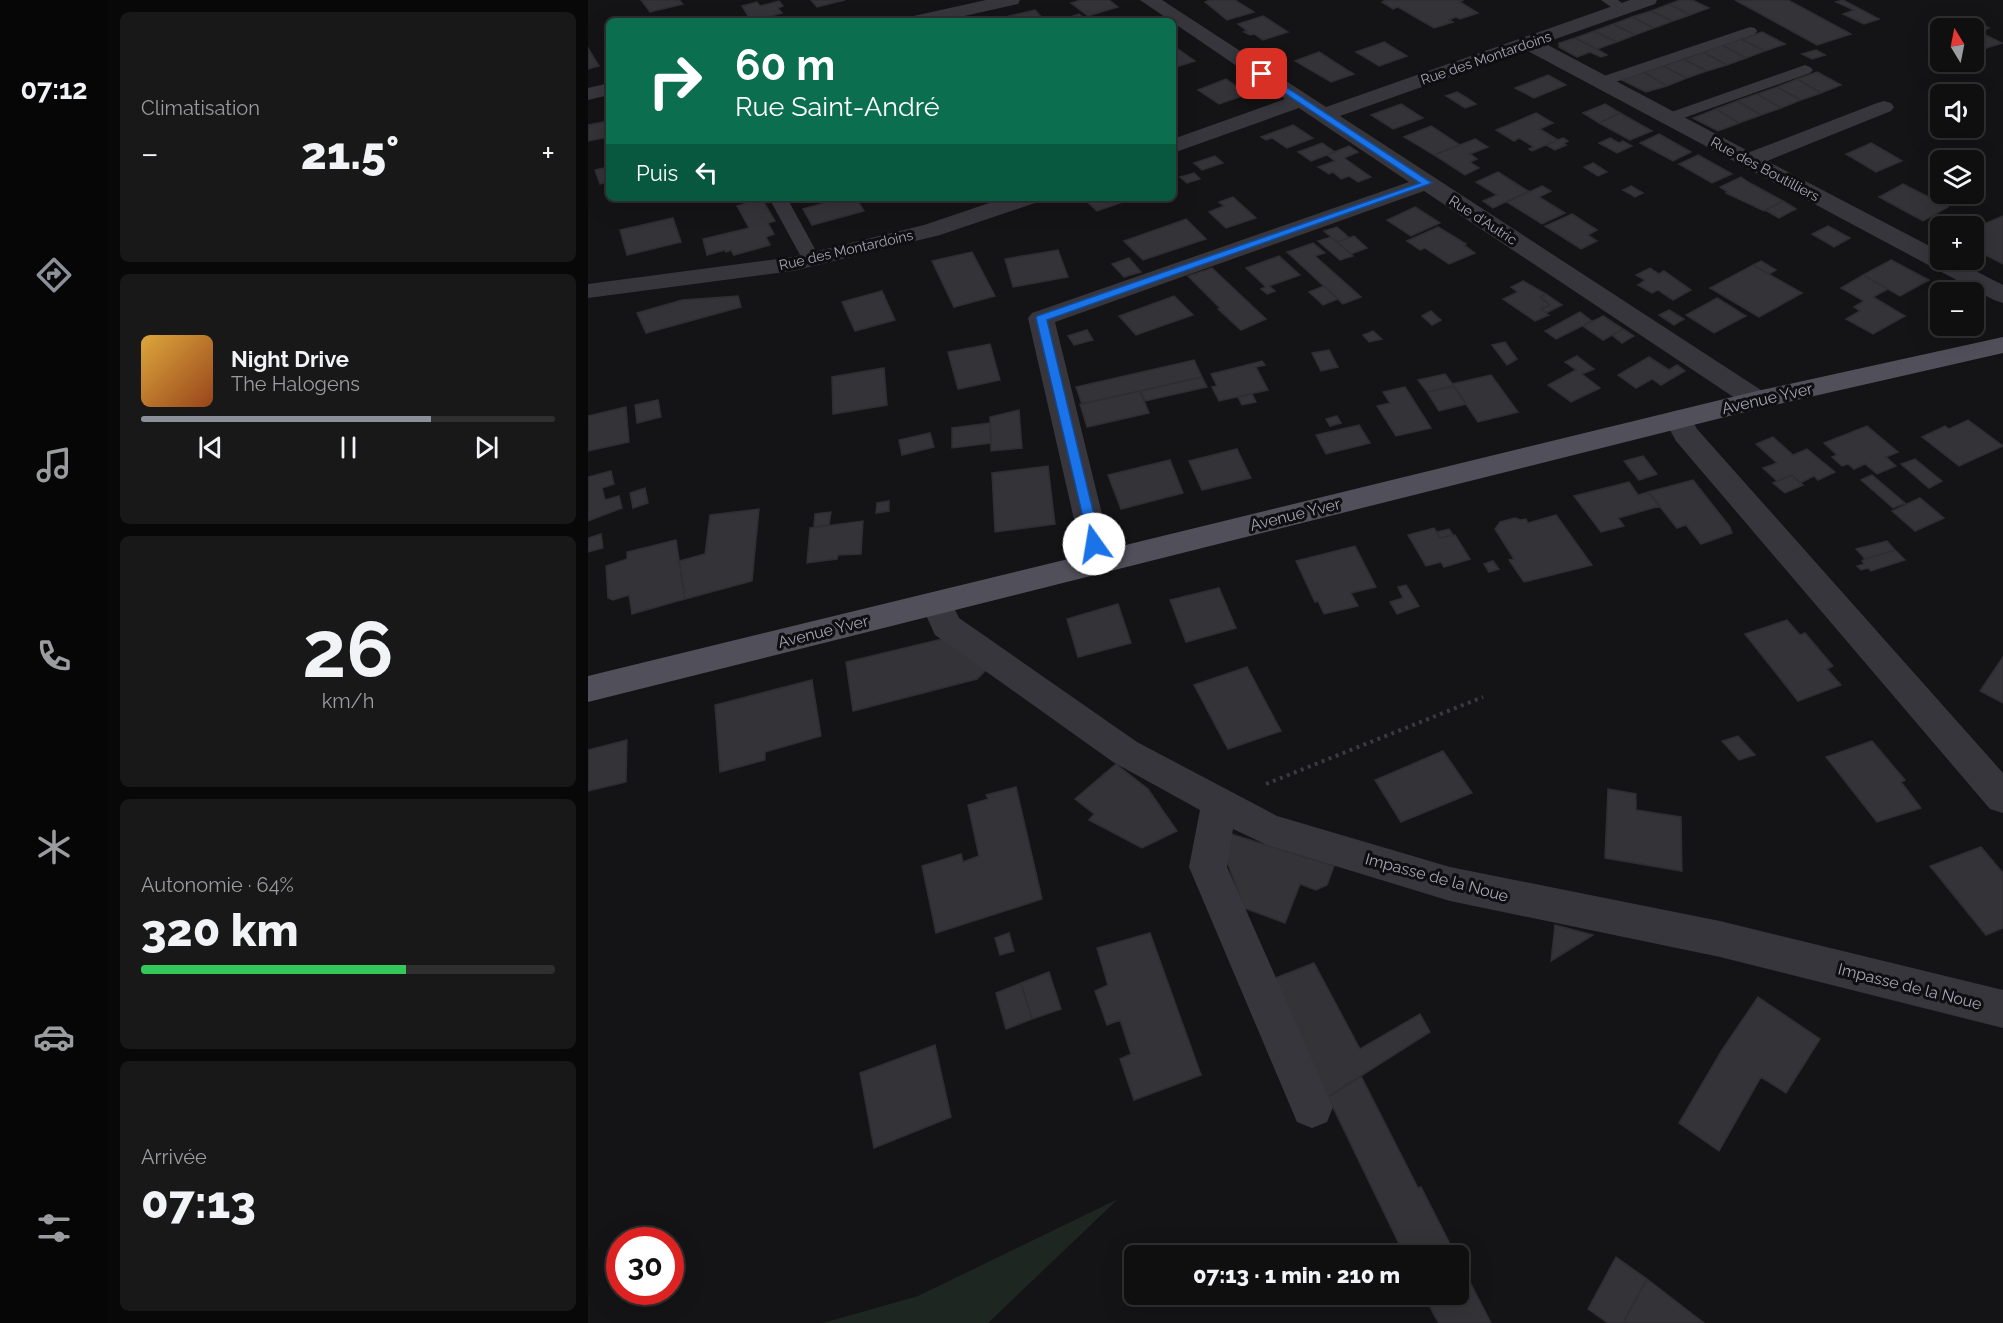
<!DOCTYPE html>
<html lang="fr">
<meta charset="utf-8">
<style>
body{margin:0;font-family:Raleway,sans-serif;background:#181819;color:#f1f3f6;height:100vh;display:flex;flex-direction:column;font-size:22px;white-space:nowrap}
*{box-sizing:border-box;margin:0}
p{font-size:20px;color:#9b9c9f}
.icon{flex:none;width:33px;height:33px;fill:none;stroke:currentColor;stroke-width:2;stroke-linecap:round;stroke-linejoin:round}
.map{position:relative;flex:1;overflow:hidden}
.panel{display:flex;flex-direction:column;gap:12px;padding:12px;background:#080809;width:480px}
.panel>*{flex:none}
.banner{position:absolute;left:18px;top:18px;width:570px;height:183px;border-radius:9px;box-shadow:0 6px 24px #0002,0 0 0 2px #2f2f30;background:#0b6e4f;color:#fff;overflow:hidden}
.needle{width:39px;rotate:350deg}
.tools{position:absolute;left:1342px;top:18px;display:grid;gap:12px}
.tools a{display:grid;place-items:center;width:54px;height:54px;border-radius:9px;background:#0f0f10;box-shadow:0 6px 24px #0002,0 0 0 2px #2f2f30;font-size:30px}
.speed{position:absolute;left:18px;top:1227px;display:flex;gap:12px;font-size:30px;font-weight:700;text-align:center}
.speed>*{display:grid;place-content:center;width:78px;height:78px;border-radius:50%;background:#0f0f10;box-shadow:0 6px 24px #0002,0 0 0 2px #2f2f30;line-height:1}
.speed .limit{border:9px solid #d22;background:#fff;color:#111}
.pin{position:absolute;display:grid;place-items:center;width:51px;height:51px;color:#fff;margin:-26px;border-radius:12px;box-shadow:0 3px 9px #0006}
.me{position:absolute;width:66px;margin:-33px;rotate:347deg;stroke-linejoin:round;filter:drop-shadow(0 0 4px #0008)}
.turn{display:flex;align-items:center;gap:21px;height:126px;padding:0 30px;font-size:27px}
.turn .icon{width:78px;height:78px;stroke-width:2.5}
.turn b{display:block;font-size:42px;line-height:51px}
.then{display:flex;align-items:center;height:57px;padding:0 30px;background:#0003;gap:12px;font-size:22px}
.big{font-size:45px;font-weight:800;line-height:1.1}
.panel .widget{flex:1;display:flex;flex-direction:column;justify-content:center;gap:9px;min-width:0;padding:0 21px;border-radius:9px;background:#181819}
.panel .dial{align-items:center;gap:0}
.dial b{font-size:78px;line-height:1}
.song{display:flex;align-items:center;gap:18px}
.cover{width:72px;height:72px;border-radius:9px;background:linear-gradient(135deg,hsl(40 70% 55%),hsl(20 70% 35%))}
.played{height:6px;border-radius:3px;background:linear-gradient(90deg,#8c9099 70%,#2f2f30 70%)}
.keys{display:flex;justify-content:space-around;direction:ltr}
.heat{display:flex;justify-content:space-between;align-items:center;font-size:33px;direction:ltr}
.charge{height:9px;border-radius:4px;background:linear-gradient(90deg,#34c759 64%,#2f2f30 0)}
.trip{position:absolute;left:536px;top:1245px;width:345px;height:60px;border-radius:9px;background:#0f0f10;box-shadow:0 6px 24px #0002,0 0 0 2px #2f2f30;font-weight:800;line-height:60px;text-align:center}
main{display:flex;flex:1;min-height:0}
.tabs{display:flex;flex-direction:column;width:108px;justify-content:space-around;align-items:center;background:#060606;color:#9b9c9f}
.tabs .icon{width:42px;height:42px}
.tabs .selected{color:#8c9099}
.tabs b{font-size:27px;color:#f1f3f6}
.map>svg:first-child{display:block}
</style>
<main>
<nav class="tabs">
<b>07:12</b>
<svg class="icon selected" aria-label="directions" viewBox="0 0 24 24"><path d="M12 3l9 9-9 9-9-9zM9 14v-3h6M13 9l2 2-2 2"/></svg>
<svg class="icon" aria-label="music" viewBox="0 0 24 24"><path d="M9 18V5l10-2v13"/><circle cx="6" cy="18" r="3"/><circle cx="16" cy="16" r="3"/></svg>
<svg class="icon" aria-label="phone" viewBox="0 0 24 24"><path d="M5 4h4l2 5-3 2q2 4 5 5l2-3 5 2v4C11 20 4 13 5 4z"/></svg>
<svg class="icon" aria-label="climate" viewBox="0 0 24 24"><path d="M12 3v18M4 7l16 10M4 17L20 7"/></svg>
<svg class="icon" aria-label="car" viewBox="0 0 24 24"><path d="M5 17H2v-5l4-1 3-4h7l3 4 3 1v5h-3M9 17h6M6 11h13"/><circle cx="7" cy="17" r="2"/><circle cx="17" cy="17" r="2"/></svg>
<svg class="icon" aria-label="filters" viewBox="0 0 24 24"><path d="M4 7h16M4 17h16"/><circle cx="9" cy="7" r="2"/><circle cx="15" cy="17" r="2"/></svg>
</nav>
<section class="panel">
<div class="widget"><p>Climatisation</p>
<div class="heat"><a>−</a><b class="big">21.5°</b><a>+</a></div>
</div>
<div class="widget">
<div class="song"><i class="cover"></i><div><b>Night Drive</b><p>The Halogens</p></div></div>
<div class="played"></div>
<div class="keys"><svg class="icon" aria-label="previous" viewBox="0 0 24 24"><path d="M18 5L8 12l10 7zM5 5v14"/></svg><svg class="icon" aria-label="pause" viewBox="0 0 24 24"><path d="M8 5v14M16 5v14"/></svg><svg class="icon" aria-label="next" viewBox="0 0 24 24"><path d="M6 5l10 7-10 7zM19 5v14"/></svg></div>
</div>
<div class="widget dial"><b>26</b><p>km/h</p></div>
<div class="widget"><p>Autonomie · 64%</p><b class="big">320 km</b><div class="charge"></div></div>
<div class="widget"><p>Arrivée</p><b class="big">07:13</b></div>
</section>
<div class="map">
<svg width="1415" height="1323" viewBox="0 0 1415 1323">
<rect width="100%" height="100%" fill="#141416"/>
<!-- green -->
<path fill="#1d2621" d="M530 1199 400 1323H235L330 1296Z"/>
<!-- building -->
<path fill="#343338" stroke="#2f2d32" stroke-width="1.5" d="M53 0H91L95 4 62 12Z
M223 0H257L229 7Z
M493 0H521L530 7 500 16 483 3Z
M622 0H647L666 12 639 20 617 2Z
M798 0H875L872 2 890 13 872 19 868 17 861 20 865 22 846 28 810 7 805 9 794 2Z
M1092 0H1104L1121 8 1102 15 1081 4Z
M1147 0H1200L1263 34 1229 45Z
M1255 0 1291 19 1276 24 1255 14 1266 10 1248 2Z
M191 1 195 6 190 8 194 13 163 21 154 6 169 2 172 6Z
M1081 4 1102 15 1085 21 1063 11Z
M447 10 456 20H405Z
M1063 11 1085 21 1066 28 1044 17Z
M491 14 500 21H470Z
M675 16 700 32 675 40 666 34 662 35 656 32 659 31 650 24Z
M1044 17 1066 28 1047 35 1025 24Z
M1383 19 1401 28 1391 32 1414 43 1386 52V28H1374L1366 25Z
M1025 24 1047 35 1029 42 1006 31Z
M1006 31 1029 42 1009 49 987 38Z
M1174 32 1197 44 1177 51 1153 39Z
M987 38 1009 49 1019 55 1013 57 1002 52 989 57 971 47V43Z
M1153 39 1177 51 1158 58 1134 45Z
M796 42 819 56 791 66 768 52Z
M1134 45 1158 58 1139 65 1115 52Z
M0 48 11 66 0 69Z
M590 49 607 61 585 68V51Z
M1228 50 1237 55 1224 59 1214 54Z
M731 52 759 70 766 74 743 82 707 61Z
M1115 52 1139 65 1119 71 1095 59Z
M1095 59 1119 71 1099 78 1075 66Z
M1075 66 1099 78 1079 86 1056 72Z
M1056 72 1079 86 1058 92 1034 80Z
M1229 72 1253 85 1233 93 1209 79Z
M960 75 978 85 946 98 927 88Z
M638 79 660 94 631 104 610 90Z
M1209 79 1233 93 1213 100 1189 87Z
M1189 87 1213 100 1193 108 1169 94Z
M869 92 879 98 888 104 877 108 858 96Z
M1169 94 1193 108 1173 115 1149 101Z
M1149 101 1173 115 1151 123 1128 109Z
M813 104 835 118 805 129 783 115Z
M1017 104 1032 113 1011 123 995 113Z
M1128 109 1151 123 1130 131 1105 118Z
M948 113 965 123 952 129 970 140 944 151 941 149 946 147 931 138 926 141 908 130Z
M1032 113 1064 131 1042 140 1011 123Z
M21 121V137L0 141V125Z
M705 125 725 138 699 148 684 138 678 140 673 137Z
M843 126 872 145 846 155 816 137Z
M1071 134 1103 152 1085 161 1052 143Z
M975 138 980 141 975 144 978 145 967 150 958 145Z
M1022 138 1031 143 1035 141 1044 146 1029 153 1011 143Z
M887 139 900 147 882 154 889 159 882 162 891 168 877 175 846 155Z
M734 143 747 152 723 161 710 152Z
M1283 143 1304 155 1314 161 1288 172 1258 154Z
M761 146 770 152 756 158 783 177 770 182 761 176 753 179 745 172 741 174 730 167 747 161 739 155Z
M1110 155 1144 174 1124 183 1091 164Z
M627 156 635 163 614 170 606 163Z
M1005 163 1019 172 1010 176 996 167Z
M21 167V181L12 184 7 170Z
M910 172 935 188 941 191 905 208 895 201 909 195 888 182Z
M606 173 612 179 599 183 592 177Z
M1153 177 1160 182 1195 201 1176 211 1138 193 1140 192 1132 187Z
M1315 184 1360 207 1335 221 1291 197Z
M954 186 963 191 951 197 977 213 954 224 919 202Z
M1043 186 1055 193 1047 197 1035 190Z
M645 197 668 218 638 228 621 212 636 206 631 202Z
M254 198H268L276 211 224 225 215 209Z
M495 198H546L509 211Z
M174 199 187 221 180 223 186 234 178 237 182 245 146 255 143 250 138 252 137 250 119 255 115 239 161 228 149 206Z
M1195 201 1208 209 1191 218 1177 210Z
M827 207 852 223 823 236 799 220Z
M984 214 1009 230 1000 235 1009 241 993 249 957 226Z
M1415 216V264L1386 249V228Z
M85 218 93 242 39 255 32 230Z
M598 219 618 239 555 260 536 241Z
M1240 226 1262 238 1246 247 1224 234Z
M749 227 757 234 761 238 749 242 736 231Z
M850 227 878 244 876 245 887 253 861 264 837 248 832 250 819 241Z
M766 236 779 248 763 254 749 242Z
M743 237 749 242 765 256 752 260 730 241Z
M725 243 737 253 727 256 773 297 755 304 699 252Z
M470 250 480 277 425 287 417 259Z
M384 252 407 296 366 307 344 261Z
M691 256 712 275 681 286 687 291 679 294 673 289 678 287 658 268Z
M541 258 553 272 536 277 524 264Z
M1303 260 1341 280 1312 296 1275 275Z
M1173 261 1188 270 1181 274 1165 265Z
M1165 265 1212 292 1214 293 1171 317 1122 288Z
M624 268 678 319 653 330 630 309 632 308 600 276Z
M1062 268 1071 274 1076 271 1103 290 1085 300 1070 290 1064 293 1050 285 1057 280 1048 275Z
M1275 275 1300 289 1285 297 1317 316 1285 334 1258 319 1272 311 1266 307 1276 301 1253 288Z
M935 281 958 294 952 297 962 305 953 309 961 315 947 321 915 299 930 292 923 287Z
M736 286 750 299 735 305 721 292Z
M294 291 307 320 267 331 254 302Z
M958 294 974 305 958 313 953 309 962 305 952 297Z
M150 296 153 307 58 333 49 313 94 300Z
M586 296 605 315 548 335 531 316Z
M1129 298 1158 316 1126 333 1098 315Z
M1081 310 1096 319 1086 325 1071 315Z
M843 311 853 320 844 325 834 316Z
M992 312 1004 321 968 339 957 331Z
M1015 316 1035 329 1015 340 995 326Z
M1035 329 1046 336 1034 343 1024 335Z
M499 330 505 340 486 345 480 336Z
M785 331 794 339 781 342 775 335Z
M917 342 929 359 919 365 904 345Z
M402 344 412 380 370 389 360 352Z
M741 350 750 367 733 371 724 353Z
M989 356 1006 369 994 374 1012 388 983 402 960 385 988 370 977 362Z
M1061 357 1081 370 1089 365 1097 371 1073 385 1064 379 1048 388 1030 375Z
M606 360 614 377 494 404 488 387Z
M674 361 677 365 668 367 680 390 631 401 624 387 629 386 623 374Z
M296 368 299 405 245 414 244 377Z
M857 374 866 386 839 392 830 380Z
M903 375 930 412 890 422 864 384Z
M614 377 619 387 557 401 552 391Z
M866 386 878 404 851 411 839 392Z
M817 387 843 428 808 436 789 406 802 403 795 392Z
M552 391 561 413 499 427 492 404Z
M664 394 668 402 654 405 650 397Z
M70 400 73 417 49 423 47 405Z
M38 407 41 442 0 451V416Z
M431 410 434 448 403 451 402 417Z
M749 416 753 423 742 426 738 419Z
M1380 420 1415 446 1371 466 1334 437 1357 426 1361 429Z
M402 423 403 443 364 448V428Z
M771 425 782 443 738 454 728 435Z
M1279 426 1310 452 1298 457 1308 466 1289 474 1277 464 1266 469 1260 464 1254 466 1244 457 1249 455 1236 443Z
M342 433 346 447 314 455 311 440Z
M1185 437 1205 455 1219 449 1247 472 1230 480 1226 476 1212 483 1204 475 1189 481 1175 468 1189 463 1168 444Z
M649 449 663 478 614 490 601 461Z
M1055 456 1069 474 1051 480 1036 461Z
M1327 459 1354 481 1341 488 1313 464Z
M582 460 595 493 533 509 520 475Z
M460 466 467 524 407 532 404 473Z
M23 471 26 484 14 488 17 500 31 496 34 508 0 521V477Z
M1204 475 1215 485 1197 493 1185 483Z
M1284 475 1317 503 1305 508 1273 480Z
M1105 480 1142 527 1144 533 1113 544 1098 525 1089 528 1060 492Z
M1041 482 1050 495 1061 492 1072 506 1030 518 1036 526 1013 532 986 496Z
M57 488 60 503 45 508 42 493Z
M1332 498 1356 518 1327 531 1304 511Z
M301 501V511L288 513 289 503Z
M171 509 164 581 97 599 91 561 117 554 122 515Z
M243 512 241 525 226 527 227 514Z
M968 515 1004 565 936 582 921 560 926 559 907 529 912 522 927 518 933 520 938 519 940 523Z
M275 521 273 554 250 555 249 559 219 563 222 528Z
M846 528 852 538 867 535 882 559 856 567 853 562 838 566 820 535Z
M861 529 865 535 852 538 849 532Z
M13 534 15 548 0 552V538Z
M88 540 97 599 44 614 41 595 25 600 20 598 18 566 39 559V552Z
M1299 541 1307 550 1277 559 1268 549Z
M767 546 788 587 763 593 770 606 736 614 730 601 727 602 708 561Z
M1307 550 1317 560 1283 571 1280 568 1273 570 1269 566 1276 564 1274 561 1277 559Z
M905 561 911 569 901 572 896 564Z
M818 585 831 606 809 614 802 602 815 598 810 587Z
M631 588 648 628 598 642 582 600Z
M530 604 543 643 490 657 479 619Z
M1199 620 1212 635 1217 633 1245 666 1239 669 1253 685 1210 701 1157 634Z
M354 639 398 670 389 679 265 711 258 662Z
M1415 657V703L1392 691Z
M659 667 693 731 640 749 606 685Z
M224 680 233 736 177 752V760L132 772 127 705Z
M1150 736 1167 755 1151 760 1134 741Z
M39 740 38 782 0 791V750Z
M1284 741 1317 780 1313 782 1333 808 1289 822 1238 757Z
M855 751 884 793 813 822 787 780Z
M528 764 560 789 589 831 554 848 501 820 506 814 487 799Z
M428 787 454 899 348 933 334 866 373 854 375 862 391 856 380 805 400 799 398 795Z
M1020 789 1048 794V810L1093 817 1094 871 1017 858Z
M640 833 746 866 739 885 728 890 712 884 697 923 656 908 630 837Z
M1393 847 1415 873V928L1398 935 1342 866Z
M967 925 1005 935 963 961Z
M421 933 426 951 412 955 407 938Z
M562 933 613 1075 546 1100 532 1059 543 1054 532 1020 519 1025 507 991 520 985 509 948Z
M726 963 772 1049 832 1014 842 1032 740 1097 682 980Z
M461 972 473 1009 444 1019 433 983Z
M433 983 444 1019 418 1029 408 993Z
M1170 997 1232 1039 1198 1093 1173 1077 1131 1151 1091 1123 1134 1050Z
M347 1045 363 1117 286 1148 272 1073Z
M773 1076 830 1188 833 1187 868 1256H817L740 1097Z
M1028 1257 1059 1279 1035 1323H1020L1000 1309Z
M870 1259 903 1323H851L846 1315 836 1294H870Z
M1059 1279 1116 1323H1035Z"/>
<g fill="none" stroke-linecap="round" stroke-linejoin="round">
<!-- path -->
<path stroke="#3b3a42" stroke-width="4" stroke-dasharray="3 4.5" stroke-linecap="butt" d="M678 784 895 697"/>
<!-- service -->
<path fill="#37363d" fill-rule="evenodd" d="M1013 0H1030L1042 9 1040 12H1030Z
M1162 27 1167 28 1169 31 1167 34 1019 85H1007L1005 82 1007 79Z
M1217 65 1222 67 1225 70 1222 73 1087 121H1075L1073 118 1075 115Z
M181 198H199L233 260 231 264H217Z"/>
<!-- minor -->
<path fill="#37363d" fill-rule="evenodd" d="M398 0H432L430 4 354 21H318L321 17Z
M552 0H574L738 107 1042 0H1069L1067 4 956 43 1162 152 1289 103 1296 101 1303 103 1306 107 1303 111 1179 161 1353 252V260H1366L1415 285V303L1406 300 938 50 752 116 1179 394 1183 400 1179 406 1169 409 1159 406 836 191 467 322 526 563 522 571 511 574 500 571 496 563 440 318 444 313 821 182 711 108 585 153V139L697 99Z
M21 83V95L0 100V88Z
M416 198H450L447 203 352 235 205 271 0 298V284L205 257 336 225Z
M1090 410 1100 413 1109 429 1415 773V813L1402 809 1088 441 1076 419 1080 413Z
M349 592 360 596 371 618 549 742 689 816 862 867 1132 921 1415 990V1028L1132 957 862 901 679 845 645 829 639 867 745 1107 739 1122 724 1128 709 1122 601 867 612 810 525 762 347 635 333 604 338 596Z"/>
<!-- primary -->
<path fill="#51505a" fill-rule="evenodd" d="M1415 337V353L1169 409 0 702V676L1169 391Z"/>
</g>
<!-- route -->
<path fill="#1a73e8" stroke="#114b97" stroke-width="1.5" d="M671 73H677L844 183 459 320 513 544 511 547H502L448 318 449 316 832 183 671 76Z"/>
<g text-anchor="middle" stroke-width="6" stroke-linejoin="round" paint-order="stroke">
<!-- far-street labels -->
<g font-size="14" fill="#a5a4b7" stroke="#0f0f11">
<text transform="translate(898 58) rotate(-19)" y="5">Rue des Montardoins</text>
<text transform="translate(1177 169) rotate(28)" y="5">Rue des Boutilliers</text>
<text transform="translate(895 220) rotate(33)" y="5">Rue d'Autric</text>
<text transform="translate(258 250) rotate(-13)" y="5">Rue des Montardoins</text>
</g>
<!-- street labels -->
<g font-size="16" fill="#a5a4b7" stroke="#0f0f11">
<text transform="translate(1179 398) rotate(-13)" y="6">Avenue Yver</text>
<text transform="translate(707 514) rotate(-14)" y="6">Avenue Yver</text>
<text transform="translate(235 631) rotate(-14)" y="6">Avenue Yver</text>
<text transform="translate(849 877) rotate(15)" y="6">Impasse de la Noue</text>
<text transform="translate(1322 986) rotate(14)" y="6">Impasse de la Noue</text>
</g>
</g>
</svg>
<div class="tools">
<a><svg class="needle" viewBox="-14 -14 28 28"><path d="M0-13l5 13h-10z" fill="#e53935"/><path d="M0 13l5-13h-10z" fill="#9b9c9f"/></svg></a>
<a><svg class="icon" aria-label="sound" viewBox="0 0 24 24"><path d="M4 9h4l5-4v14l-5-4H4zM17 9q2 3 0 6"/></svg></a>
<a><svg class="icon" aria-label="layers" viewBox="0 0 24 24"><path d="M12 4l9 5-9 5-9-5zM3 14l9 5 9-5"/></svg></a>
<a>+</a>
<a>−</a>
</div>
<div class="speed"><div class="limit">30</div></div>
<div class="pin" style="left:674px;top:74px;background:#d93025"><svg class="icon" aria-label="arrive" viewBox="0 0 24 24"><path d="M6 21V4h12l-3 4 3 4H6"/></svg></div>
<svg class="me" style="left:506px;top:544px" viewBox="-20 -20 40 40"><circle r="19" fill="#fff"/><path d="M0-13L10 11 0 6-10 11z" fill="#1a73e8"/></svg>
<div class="trip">07:13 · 1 min · 210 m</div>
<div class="banner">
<div class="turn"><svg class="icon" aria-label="right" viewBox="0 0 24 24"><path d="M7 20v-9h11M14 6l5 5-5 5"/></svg><div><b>60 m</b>Rue Saint-André</div></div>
<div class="then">Puis<svg class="icon" aria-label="left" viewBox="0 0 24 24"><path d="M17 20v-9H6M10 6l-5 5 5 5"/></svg></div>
</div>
</div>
</main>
